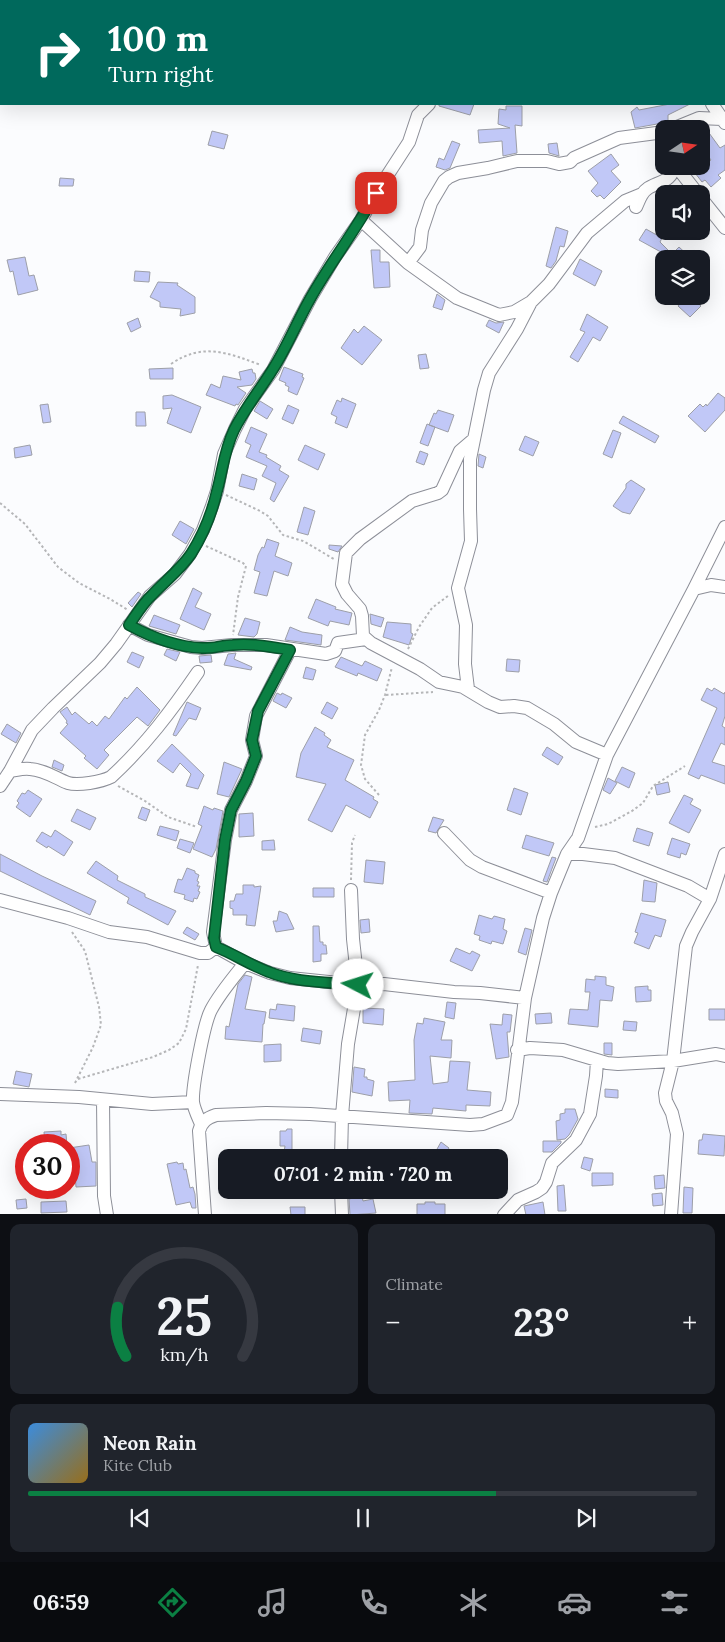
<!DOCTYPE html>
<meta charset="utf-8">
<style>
body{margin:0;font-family:Lora,serif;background:#20242c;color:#f1f3f6;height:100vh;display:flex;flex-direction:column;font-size:19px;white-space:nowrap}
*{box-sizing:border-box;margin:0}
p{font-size:16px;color:#9ea1a6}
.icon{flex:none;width:28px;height:28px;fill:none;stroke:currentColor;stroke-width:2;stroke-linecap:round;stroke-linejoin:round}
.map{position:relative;height:1214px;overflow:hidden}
.sheet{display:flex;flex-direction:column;gap:10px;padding:10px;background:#0d0f14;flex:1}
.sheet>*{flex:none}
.hud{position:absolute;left:0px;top:0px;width:725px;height:105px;box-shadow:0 5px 20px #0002;background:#00695c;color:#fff;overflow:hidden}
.needle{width:32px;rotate:77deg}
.fabs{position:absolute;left:655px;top:120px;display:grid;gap:10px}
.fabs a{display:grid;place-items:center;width:55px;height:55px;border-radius:10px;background:#171b24;box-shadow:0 5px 20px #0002;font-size:25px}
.speed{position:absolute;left:15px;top:1134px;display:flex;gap:10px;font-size:25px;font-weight:700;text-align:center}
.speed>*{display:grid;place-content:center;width:65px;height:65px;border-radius:50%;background:#171b24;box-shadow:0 5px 20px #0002;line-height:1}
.speed .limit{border:8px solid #d22;background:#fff;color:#111}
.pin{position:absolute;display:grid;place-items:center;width:42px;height:42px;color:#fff;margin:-21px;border-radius:10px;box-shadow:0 2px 8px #0006}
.me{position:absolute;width:55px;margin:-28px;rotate:275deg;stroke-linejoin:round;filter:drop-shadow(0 0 4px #0008)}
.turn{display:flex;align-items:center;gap:18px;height:105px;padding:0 25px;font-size:22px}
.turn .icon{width:65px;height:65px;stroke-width:2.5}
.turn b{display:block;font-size:35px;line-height:42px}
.big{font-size:38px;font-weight:700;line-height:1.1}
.sheet .card{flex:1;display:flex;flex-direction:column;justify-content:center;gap:8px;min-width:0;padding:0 18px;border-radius:10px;background:#20242c}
.sheet .dial{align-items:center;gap:0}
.dial svg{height:130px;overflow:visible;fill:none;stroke:#363941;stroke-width:7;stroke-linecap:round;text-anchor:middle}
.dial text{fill:#f1f3f6;stroke:none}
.song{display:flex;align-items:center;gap:15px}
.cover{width:60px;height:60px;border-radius:8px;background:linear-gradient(135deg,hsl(210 70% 55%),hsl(40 70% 35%))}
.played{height:5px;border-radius:2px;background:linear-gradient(90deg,#0b8043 70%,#363941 70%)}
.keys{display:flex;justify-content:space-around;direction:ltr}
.heat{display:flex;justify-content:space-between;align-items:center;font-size:28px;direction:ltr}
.sheet .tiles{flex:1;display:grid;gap:10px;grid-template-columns:1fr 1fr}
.card:last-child{grid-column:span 2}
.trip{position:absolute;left:218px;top:1149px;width:290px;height:50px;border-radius:10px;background:#171b24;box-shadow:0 5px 20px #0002;font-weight:700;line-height:50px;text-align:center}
.tab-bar{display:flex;height:80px;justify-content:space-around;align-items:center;background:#090b0e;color:#9ea1a6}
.tab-bar .icon{width:35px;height:35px}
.tab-bar .active{color:#0b8043}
.tab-bar b{font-size:22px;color:#f1f3f6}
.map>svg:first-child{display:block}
</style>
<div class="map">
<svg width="725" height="1215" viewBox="0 0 725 1215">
<rect width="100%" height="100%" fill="#fbfcfe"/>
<!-- building -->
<path fill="#c1c8f7" stroke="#9d9fa8" d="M439 104H474L470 115 439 106Z
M670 104H690L668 115V122L635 128 631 112 637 107 639 110Z
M506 106H522V126L515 125 517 153 503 156 502 141 479 143 478 130 510 128 498 124 499 109 506 110Z
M700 126H704L720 148 725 145V170L718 175 721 178 711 187 705 180 702 182 695 173 711 160 701 146V129H694Z
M212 131 228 135 224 149 208 145Z
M452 141 460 144 450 168 445 170 436 167 439 158 444 160Z
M557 143 559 156 549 153 548 144Z
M611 154 619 165 611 171 621 182 604 199 600 195 597 197 591 191 598 183 588 171Z
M60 178 74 179 73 186H59Z
M556 227 568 231 564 247 560 246 556 261 551 268 546 266Z
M646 229 662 238 660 242 672 254 679 247 692 259H668L670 257 639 240Z
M371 250H380V262H389L390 287 374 288Z
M25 257 29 276 34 275 38 290 18 295 13 271 10 272 7 260Z
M580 259 602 271 595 286 573 274Z
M135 271 150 272 149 282 134 281Z
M158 282 178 283 177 285 195 297V313L180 316 181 309 160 307V302L150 297Z
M437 294 445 300 442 310 433 307Z
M686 296H690L701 306 690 317 678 306Z
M587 314 608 327 600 341 593 337 578 362 570 357 585 332 580 330Z
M138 318 141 327 131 332 127 323Z
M489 320 496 323 504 322 499 333 486 326Z
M364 326 382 340 362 365 341 348 354 329 358 333Z
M426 354 429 368 420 369 418 355Z
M284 367 303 374 302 377 304 378 297 395 288 391 289 387 285 385 286 383 279 380Z
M173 368V379H150L149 369Z
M252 369 253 373H255L256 379 252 385 237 387 246 393 238 405 236 404 235 406 206 395 211 384 220 388 223 376 241 380 239 372Z
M718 393 725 398V410L705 432 688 416 700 404 703 407 706 404 707 406Z
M172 395 201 407 191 433 167 423 172 408 163 409V396Z
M342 398 356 404 347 428 335 423 337 417 331 414 337 400 341 402Z
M260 401 273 409 267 419 254 411Z
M48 404 51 422 43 423 40 405Z
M288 405 299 410 293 424 282 419Z
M438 410 454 415 448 432 429 425 434 413 436 414Z
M136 412H145L146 426H136Z
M623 416 659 436 655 443 619 423Z
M427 424 435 427 428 446 420 443Z
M251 427 267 434 259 452 267 455 266 457 281 466 279 470 289 476 274 502 270 499 276 483 262 476 267 466 246 457 251 445 245 442Z
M613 430 621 433 612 458 603 454Z
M525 436 539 442 533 456 519 450Z
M30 445 32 455 15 458 14 448Z
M305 445 325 454 318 470 298 460Z
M420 451 428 454 424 465 416 462Z
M479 454 486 457 483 468 478 466Z
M242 474 257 479 254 490 239 486Z
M631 480 645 489 630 514 622 512 613 506 626 488V484Z
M304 507 315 511 308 535 297 532Z
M180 521 194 529 186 544 172 535Z
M267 539 279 543 275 556 292 563 288 576 274 571 267 596 254 593 260 572 254 570 258 555 262 547 264 548Z
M329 545 342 546 338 552 329 549Z
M193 588 202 593 195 607 211 614 204 630 180 619Z
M138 592 141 594 132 607 128 603Z
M316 599 336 607 335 609 352 613 349 625 330 621 328 626 308 618Z
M370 614 384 618 381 627 371 624Z
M154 615 180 625 176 634 149 626Z
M245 618 260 622 257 634 254 637 238 635Z
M387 622 411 624V633L413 634 409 645 383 637Z
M290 627 302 632 322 635 321 645 285 640Z
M167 649 180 652 176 661 164 655Z
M132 652 144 657 139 668 127 662Z
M236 653 234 659 252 667 251 670 224 665 228 654Z
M211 655 212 662 200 663 199 656Z
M341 657 362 666 365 661 382 669 377 681 358 673 357 676 335 667Z
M507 659 520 660 519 672 506 671Z
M306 667 316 670 313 680 303 678Z
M137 687 160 710 148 726 137 717 104 750 109 755 97 769 84 758 86 756 60 733 68 724 66 723 67 721 60 712 67 707 72 715 75 712 89 724 92 721 97 726 105 716 109 719 125 697 127 699Z
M707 688 712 691 714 688 724 694 725 692V716L722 726 725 728V745L721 743 712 762 725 766V784L701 775 699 779 688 774 717 708 701 700Z
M277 693 281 695 282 693 292 698 286 708 273 701Z
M187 702 201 708 196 720 189 718 176 736 173 735Z
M327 702 338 708 332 719 321 713Z
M7 724 21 733 16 743 1 734Z
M315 727 325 733 324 735 331 740 327 747 354 760 345 780 374 797 373 799 378 802 370 818 346 805 332 832 308 820 326 784 296 777 301 753Z
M172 744 204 775 198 789 186 786 191 774 180 763 173 773 157 761Z
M547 747 563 757 558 765 542 755Z
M54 760 64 765 62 771 52 767Z
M224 762 242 769 229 797 217 794Z
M622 767 635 773 629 788 615 781Z
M608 778 617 783 610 794 603 790Z
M668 782 670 792 657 795 655 785Z
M514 788 528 793 521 815 507 810Z
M28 790 42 799 30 817 16 807 19 803 17 801 22 793 25 794Z
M684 795 693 799 690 804 701 810 689 833 669 823Z
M204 806 213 810 214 808 223 811 216 849 212 857 193 849 202 826 198 824Z
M142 807 150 810 146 821 138 818Z
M77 809 96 818 90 830 71 821Z
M253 813 254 836 239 837V814Z
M433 817 444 820 436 833 428 831Z
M160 826 179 831 176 841 157 835Z
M637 828 653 833 649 846 633 841Z
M55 830 73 842 64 856 48 846 47 848 36 841 42 832 51 837Z
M526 835 554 843 549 856 522 848Z
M672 838 690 844 686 855 681 853 680 858 667 854Z
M180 839 194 843 190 853 177 848Z
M274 840 275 850H262V841Z
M0 854 42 876 96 901 90 915 0 871Z
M552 857 556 858 547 882 543 881Z
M366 860 385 862 383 884 364 882Z
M96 861 118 876 117 880 145 894V897L176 911 168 925 127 903 129 898 87 873Z
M187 868 195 871V873L199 875 197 881 199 882 197 886H200L198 891 200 892 197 899 194 898 193 902 184 899 185 895 174 892 178 879 182 880Z
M644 880 657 883 655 902 642 901Z
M243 885H254V887L261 886 255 926 246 925 247 915H233V909L230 908V901H234L236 894H243Z
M313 888H334V897H313Z
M279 911 287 914 294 929 276 932 273 921H277Z
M641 913 666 920 661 937 655 935 649 949 634 943 638 933 635 932Z
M479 915 492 919 494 916 505 919 503 929 507 931 503 944 492 941 491 944 479 940 480 936 474 934Z
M369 919 370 932 361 933 360 920Z
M313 926H319L320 942H323V945H326L327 954H321V961L313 962Z
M187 927 199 934 195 940 183 933Z
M525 928 532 930 526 955 518 952Z
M456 948 470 954 472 951 480 955 472 971 450 961Z
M245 975 252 977 245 1009 266 1012 264 1024H263L262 1042 225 1039 226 1026 229 1027 238 984Z
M595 976 606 977V985L614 987 612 1001 600 1000 598 1027 568 1024 570 1009 588 1010 590 992H585L586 979 595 980Z
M648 986V990H651V1001L636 1002 635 987Z
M447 1002 456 1003 454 1019 445 1017Z
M277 1004 295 1006 294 1021 269 1018 270 1009 276 1010Z
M363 1008 384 1009 383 1025 363 1023Z
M709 1009H725V1020H709Z
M551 1013 552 1023 536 1024 535 1014Z
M503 1014 512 1015 510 1032H507L509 1057 496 1059 490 1024 502 1025Z
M424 1018 445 1022 441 1040H452L451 1058 430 1056 433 1084 448 1082 450 1061 470 1062 467 1090 491 1092 490 1106 466 1105V1111L433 1108 432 1114 409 1113 410 1100 389 1101 388 1082 415 1080 414 1040 417 1023 423 1024Z
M624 1021 637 1022 636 1031 623 1030Z
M303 1028 322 1031 320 1044 301 1041Z
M604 1043H612V1055L604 1054Z
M281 1044V1061L264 1062V1045Z
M354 1067 365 1069 364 1077H367V1079L374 1081 372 1096 352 1092Z
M16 1071 32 1074 29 1087 13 1084Z
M605 1089 618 1090V1098L605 1097Z
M565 1109H575L578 1119 569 1135 565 1139 557 1140 556 1121 560 1120V1114L565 1113Z
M287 1129H292V1158H283L285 1146H280V1131H286Z
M61 1131V1135L66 1134 67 1145H45L44 1132Z
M703 1134 725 1136 724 1156 698 1154 699 1140H702Z
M543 1141H561V1143L552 1152H543Z
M441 1142 449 1148 443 1158H432Z
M89 1145 92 1162H96V1186L76 1187 74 1160 70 1161 69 1148Z
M584 1157 593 1159 590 1171 581 1168Z
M177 1162 178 1164 183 1163 184 1170 186 1169 190 1188 193 1187 195 1194 196 1208H192L190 1202 176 1205 167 1164Z
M592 1173H613V1185L592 1186Z
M664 1175 665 1188 655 1189 654 1176Z
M564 1185 566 1211H558L557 1186Z
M684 1187 693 1188 692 1213H683Z
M662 1193 663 1205 653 1206 652 1194Z
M362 1196 363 1201 373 1199 376 1213 350 1215 349 1199Z
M26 1199 27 1208 17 1209 16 1200Z
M66 1201 67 1212 41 1213V1202Z
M425 1202H435V1204H445V1215H417V1204H425Z
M543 1202 545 1215H526L524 1206Z
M290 1207H305V1215H291Z"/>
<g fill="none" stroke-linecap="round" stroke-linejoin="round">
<!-- minor casing -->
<g stroke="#8d8f98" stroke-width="14">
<path id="minor" d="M627 0 628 1
M477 1V0
M723 1 724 0
M712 104 725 123
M672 129 699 118 722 119
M676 166 698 194
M701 198 725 228
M636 207C639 201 641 193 647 189 656 182 674 182 673 166
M361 220 408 263 457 298 499 315 514 312 531 302 549 284 587 233 625 201 642 194
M408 263 420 247 422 230 431 203 444 181 449 177 458 173 488 168 517 161H547L559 164 570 162 574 158 619 138 664 132
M474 439 460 451 442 490 438 493 412 501 360 539 346 553 342 584 347 594 360 609 362 616 363 636 371 643 420 669 439 682 463 687 488 702 500 707 514 706 527 708 554 724 576 742 607 755
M694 589 711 585 725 587
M129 625 148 635 191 647 202 648 232 645H266L326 654 335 651 338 643 366 639
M290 650 256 716 252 740 256 756 246 781 231 810 225 840 213 932 216 947 245 963 270 973 290 978 358 985 384 984 454 992 480 993 525 998
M468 689 465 664 466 625 458 588 471 541 470 509V459L484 390 489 373 517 329 531 302
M10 771C17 770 24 768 30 769 45 770 55 778 68 783 78 786 101 782 111 777 145 746 172 710 198 672
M0 786 10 771 32 730 53 708 100 663 116 644 150 596 175 574 190 554 203 530 212 506 217 491 224 454 235 429 245 409 273 370 310 299 335 257 361 220 376 193 409 142 418 115 429 104
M444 833 470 860 482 867 551 893
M567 854H583L615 858 688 886 710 899
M0 900 68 918 109 932 147 937 200 953H208L216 947
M517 1050 530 1048 563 1050 607 1063 618 1064 673 1061 716 1054 725 1056
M0 1094 79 1097 152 1104 193 1102
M103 1100 104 1196 107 1215
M201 1124C198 1117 194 1109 193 1102 192 1087 204 1023 211 1010 220 993 233 978 245 963
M341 1158 342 1116 348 1044 358 985 353 939 351 890
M341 1190 342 1215
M205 1215 199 1131C202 1121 207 1118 216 1115L266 1113 310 1114 470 1125 483 1124 507 1115 512 1102 525 998 543 918 551 893 567 854 578 838 607 755 694 589 725 527
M504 1215 518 1200 536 1192 542 1188 546 1182 552 1163 576 1140 590 1114 596 1076 597 1060
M671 1215 677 1134 672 1113 666 1101 665 1093 673 1061 686 946 692 932 710 899 725 854"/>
</g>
<!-- path -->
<path stroke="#b5b6b8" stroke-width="2" stroke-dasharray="2.5 2.5" stroke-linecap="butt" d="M171 364C203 342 228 353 261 365
M226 495 260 511 268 516 283 535 303 541 334 559
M0 503 25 524 58 567 79 583 110 599 128 610
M206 546 243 563 246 566 238 597 233 635
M408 649 419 627 432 608 448 596
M386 695 433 692
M118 786 145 801 168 817 197 827
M379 795 365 779 361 765 365 735 379 710 385 695 392 667
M595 827 608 824 632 811 643 803 653 786 685 766
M351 880 352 843 355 835
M72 932 85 951 99 1007 101 1025 93 1047 74 1085
M78 1079 153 1057 169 1050 179 1043 186 1029 198 965"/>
<!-- minor -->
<use href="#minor" stroke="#fff" stroke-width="12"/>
</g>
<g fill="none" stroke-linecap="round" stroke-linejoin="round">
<!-- route casing -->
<g stroke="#07532c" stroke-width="12">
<path id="route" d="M358 985C329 982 296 983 269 972 250 965 234 954 216 947L214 938 225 840 231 810 246 781 256 756 252 740 258 711 290 650C271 647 252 643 233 645 222 645 213 649 202 648 177 647 151 637 129 625 136 615 143 603 152 595 165 581 180 570 191 554 203 535 212 513 217 491 223 469 224 451 234 430 245 408 260 390 273 369 287 347 297 322 310 299 330 263 356 230 376 193"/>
</g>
<!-- route -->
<use href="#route" stroke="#0b8043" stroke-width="9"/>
</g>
</svg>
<div class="fabs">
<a><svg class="needle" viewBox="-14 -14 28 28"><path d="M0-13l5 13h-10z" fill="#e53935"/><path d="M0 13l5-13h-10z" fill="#9ea1a6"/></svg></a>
<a><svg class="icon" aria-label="sound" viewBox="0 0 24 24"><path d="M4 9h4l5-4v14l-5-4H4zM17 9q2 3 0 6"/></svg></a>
<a><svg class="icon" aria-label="layers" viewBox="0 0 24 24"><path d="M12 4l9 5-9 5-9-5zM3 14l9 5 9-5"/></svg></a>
</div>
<div class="speed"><div class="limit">30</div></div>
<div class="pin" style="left:376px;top:193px;background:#d93025"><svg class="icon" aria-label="arrive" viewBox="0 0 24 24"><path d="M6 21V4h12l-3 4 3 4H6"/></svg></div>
<svg class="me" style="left:358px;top:985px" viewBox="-20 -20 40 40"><circle r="19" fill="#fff"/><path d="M0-13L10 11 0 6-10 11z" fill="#0b8043"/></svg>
<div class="trip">07:01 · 2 min · 720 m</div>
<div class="hud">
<div class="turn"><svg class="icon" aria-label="right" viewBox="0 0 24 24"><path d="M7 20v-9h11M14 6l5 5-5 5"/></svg><div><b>100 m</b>Turn right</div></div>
</div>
</div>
<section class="sheet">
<div class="tiles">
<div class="card dial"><svg viewBox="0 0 100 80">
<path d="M14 69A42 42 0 1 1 86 69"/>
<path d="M14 69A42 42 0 0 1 9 39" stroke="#0b8043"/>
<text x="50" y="56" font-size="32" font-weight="700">25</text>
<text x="50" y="72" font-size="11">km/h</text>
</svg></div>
<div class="card"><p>Climate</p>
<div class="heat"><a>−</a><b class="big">23°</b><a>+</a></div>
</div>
<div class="card">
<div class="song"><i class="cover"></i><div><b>Neon Rain</b><p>Kite Club</p></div></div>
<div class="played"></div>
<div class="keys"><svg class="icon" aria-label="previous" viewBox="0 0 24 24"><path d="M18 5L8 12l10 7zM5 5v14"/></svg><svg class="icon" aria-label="pause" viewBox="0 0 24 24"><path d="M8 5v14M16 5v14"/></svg><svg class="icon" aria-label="next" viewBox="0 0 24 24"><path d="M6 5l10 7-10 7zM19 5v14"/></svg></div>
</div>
</div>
</section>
<nav class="tab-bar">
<b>06:59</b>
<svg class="icon active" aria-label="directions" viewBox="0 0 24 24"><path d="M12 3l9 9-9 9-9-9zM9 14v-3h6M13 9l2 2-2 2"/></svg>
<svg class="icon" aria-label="music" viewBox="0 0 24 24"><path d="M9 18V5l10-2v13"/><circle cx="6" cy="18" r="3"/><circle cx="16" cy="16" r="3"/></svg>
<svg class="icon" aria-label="phone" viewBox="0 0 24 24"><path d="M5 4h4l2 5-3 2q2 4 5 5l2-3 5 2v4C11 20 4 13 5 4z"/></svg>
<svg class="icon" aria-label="climate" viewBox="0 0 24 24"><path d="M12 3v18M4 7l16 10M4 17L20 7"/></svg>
<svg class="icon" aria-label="car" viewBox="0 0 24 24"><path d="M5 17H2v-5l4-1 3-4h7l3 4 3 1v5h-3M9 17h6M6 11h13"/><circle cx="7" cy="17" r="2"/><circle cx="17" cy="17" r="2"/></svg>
<svg class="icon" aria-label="filters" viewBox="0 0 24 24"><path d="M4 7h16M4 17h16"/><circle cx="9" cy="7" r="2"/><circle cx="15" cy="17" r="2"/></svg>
</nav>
